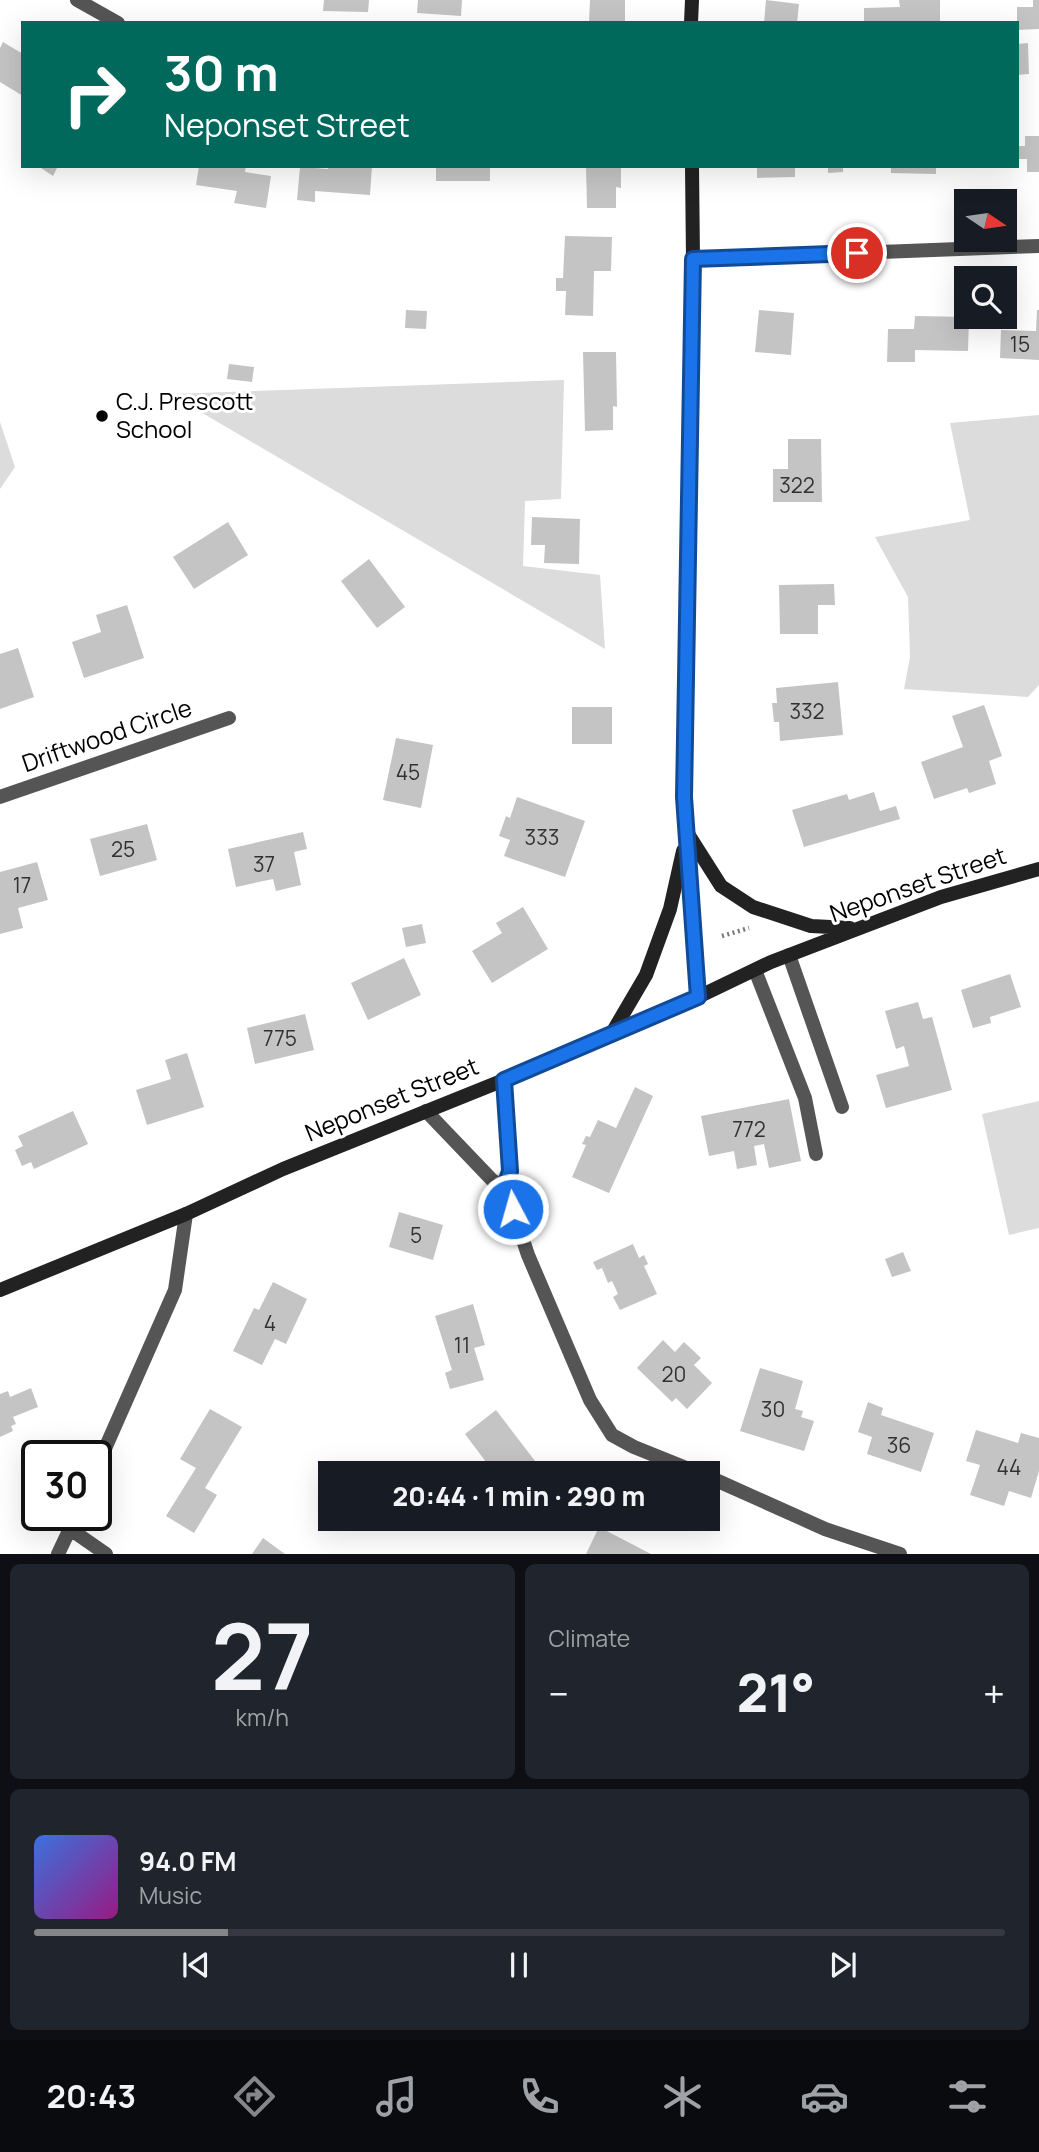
<!DOCTYPE html>
<meta charset="utf-8">
<style>
body{margin:0;font-family:Manrope,sans-serif;background:#20242c;color:#f1f3f6;height:100vh;display:flex;flex-direction:column;font-size:26px;white-space:nowrap}
*{box-sizing:border-box;margin:0}
p{font-size:23px;color:#9ea1a6}
.icon{flex:none;width:38px;height:38px;fill:none;stroke:currentColor;stroke-width:2;stroke-linecap:round;stroke-linejoin:round}
.map{position:relative;height:1554px;overflow:hidden}
.sheet{display:flex;flex-direction:column;gap:10px;padding:10px;background:#0d0f14;flex:1}
.sheet>*{flex:none}
.hud{position:absolute;left:21px;top:21px;width:998px;height:147px;border-radius:0px;box-shadow:0 7px 28px #0002;background:#00695c;color:#fff;overflow:hidden}
.needle{width:46px;rotate:103deg}
.buttons{position:absolute;left:954px;top:189px;display:grid;gap:14px}
.buttons a{display:grid;place-items:center;width:63px;height:63px;border-radius:0px;background:#171b24;box-shadow:0 7px 28px #0002;font-size:35px}
.speed{position:absolute;left:21px;top:1440px;display:flex;gap:14px;font-size:35px;font-weight:700;text-align:center}
.speed>*{display:grid;place-content:center;width:91px;height:91px;border-radius:50%;background:#171b24;box-shadow:0 7px 28px #0002;line-height:1}
.speed .limit{border:4px solid #111;border-radius:10px;background:#fff;color:#111}
.pin{position:absolute;display:grid;place-items:center;width:60px;height:60px;color:#fff;margin:-30px;border:4px solid #fff;border-radius:50%;box-shadow:0 2px 7px #0007}
.me{position:absolute;width:77px;margin:-38px;rotate:354deg;stroke-linejoin:round;filter:drop-shadow(0 0 5px #0008)}
.turn{display:flex;align-items:center;gap:24px;height:147px;padding:0 28px;font-size:32px}
.turn .icon{width:91px;height:91px;stroke-width:2.5}
.turn b{display:block;font-size:49px;line-height:60px}
.big{font-size:52px;font-weight:800;line-height:1.1}
.sheet .tile{flex:1;display:flex;flex-direction:column;justify-content:center;gap:10px;min-width:0;padding:0 24px;border-radius:10px;background:#20242c}
.sheet .dial{align-items:center;gap:0}
.dial b{font-size:91px;line-height:1}
.song{display:flex;align-items:center;gap:21px}
.cover{width:84px;height:84px;border-radius:10px;background:linear-gradient(135deg,hsl(220 70% 55%),hsl(310 70% 35%))}
.played{height:7px;border-radius:4px;background:linear-gradient(90deg,#858687 20%,#363941 20%)}
.keys{display:flex;justify-content:space-around;direction:ltr}
.heat{display:flex;justify-content:space-between;align-items:center;font-size:38px;direction:ltr}
.sheet .tiles{flex:1;display:grid;gap:10px;grid-template-columns:1fr 1fr}
.tile:last-child{grid-column:span 2}
.trip{position:absolute;left:318px;top:1461px;width:402px;height:70px;border-radius:0px;background:#171b24;box-shadow:0 7px 28px #0002;font-weight:800;line-height:70px;text-align:center}
.menu{display:flex;height:112px;justify-content:space-around;align-items:center;background:#090b0e;color:#9ea1a6}
.menu .icon{width:49px;height:49px}
.menu .current{color:#858687}
.menu b{font-size:32px;color:#f1f3f6}
.map>svg:first-child{display:block}
</style>
<div class="map">
<svg width="1039" height="1554" viewBox="0 0 1039 1554">
<rect width="100%" height="100%" fill="#fff"/>
<!-- green -->
<path fill="#dcdcdc" d="M564 380 561 499 525 501 523 566 600 575 605 649 170 394Z
M1039 415V685L1028 697 904 689 910 657 908 597 875 537 970 520 950 423Z
M0 422 15 467 0 489Z
M1039 1101V1228L1009 1235 982 1114Z"/>
<!-- building -->
<path fill="#c4c4c4" d="M324 0H369L368 12 323 11Z
M418 0H462L461 16 417 13Z
M590 0H625V23H589Z
M766 0 799 4 797 23H764Z
M899 0H940V23H864V8L900 7Z
M1033 0H1039V29L1017 30V7H1033Z
M3 42 23 54V96L0 82V48Z
M1028 43 1029 74 1017 75V44Z
M1025 136H1039V172H1027V159H1017V146H1025Z
M42 166H58L53 176 41 168Z
M199 166H246L245 172 271 176 266 208 234 203 237 191 196 185Z
M328 166H372L370 195 315 191V202L297 200 300 167 328 169Z
M436 166H490V181H436Z
M586 166H621V188L616 187V208H587Z
M757 166H795V177L757 178Z
M828 166H843V172L828 173Z
M891 166H936V174L891 173Z
M565 236 612 237 611 271H594L593 316 565 315 566 291H556V278H563Z
M406 310 427 311 426 329 405 328Z
M759 310 794 313 791 355 755 352Z
M1037 310H1039V360L1000 358 1001 330 1036 331Z
M915 316 969 317 968 351 915 350V362H887L888 329H914Z
M583 352H616L617 407 613 406V430L585 431Z
M229 364 254 367 252 382 227 379Z
M788 439H821L822 502H773V469H788Z
M532 517 580 519 579 564 544 563 545 545H531Z
M228 522 248 555 194 589 173 557Z
M369 559 405 607 377 628 341 581Z
M834 584 835 605H818V634H780L779 585Z
M127 605 144 658 84 678 72 642 101 632 96 615Z
M18 648 34 697 0 709V654Z
M838 682 843 735 780 741 779 722H774L772 703H777L776 688Z
M984 705 1002 756 989 761 996 784 969 793 967 788 934 799 921 762 963 747 952 716Z
M572 707H612V744H572Z
M396 738 433 745 421 808 383 800Z
M874 792 880 811 896 806 900 819 804 847 792 810 847 794 849 800Z
M517 797 585 821 565 877 504 856 510 840 499 836 506 816 510 818Z
M147 824 157 860 100 876 90 839Z
M303 832 307 849 294 852 301 885 276 891 273 879 236 887 228 849Z
M37 862 48 900 18 908 23 928 0 934V872Z
M523 907 548 949 492 983 472 951 502 933 496 923Z
M422 924 426 943 406 947 402 928Z
M404 958 421 995 368 1020 351 983Z
M1010 974 1021 1007 990 1017 991 1023 973 1028 961 990Z
M918 1002 923 1019 932 1017 952 1090 886 1108 876 1075 909 1066 904 1046 896 1049 885 1011Z
M305 1014 314 1050 255 1064 247 1028Z
M187 1053 204 1107 147 1125 136 1090 171 1079 165 1060Z
M635 1087 653 1096 609 1193 572 1177 586 1145 582 1144 586 1136 590 1137 598 1120 616 1128Z
M789 1099 801 1161 769 1168 764 1144 754 1146 757 1165 737 1169 734 1151 709 1156 701 1116Z
M73 1111 88 1144 34 1169 31 1162 22 1166 15 1150 23 1146 18 1136Z
M399 1212 443 1225 433 1260 389 1247Z
M633 1244 639 1258 644 1255 648 1264 644 1266 657 1294 620 1310 613 1297 618 1294 612 1281 608 1283 602 1268 597 1270 593 1262Z
M903 1252 911 1271 892 1277 885 1259Z
M273 1282 307 1299 286 1344 275 1339 262 1365 233 1351 254 1308 259 1310Z
M473 1304 485 1345 474 1348 484 1380 450 1389 445 1373 452 1370 435 1316Z
M663 1340 675 1352 684 1342 701 1358 694 1365 712 1383 687 1409 676 1398 672 1402 637 1368Z
M760 1368 803 1381 795 1409 803 1411 801 1417 814 1421 804 1451 740 1431Z
M31 1388 38 1407 13 1417 16 1424 11 1426 13 1431 0 1437V1394L8 1391 10 1397Z
M868 1402 883 1408 881 1415 934 1433 921 1472 867 1454 872 1437 858 1432Z
M210 1409 242 1427 205 1488 217 1495 194 1533 166 1516 196 1468 180 1459Z
M496 1410 545 1474H495L465 1434Z
M976 1430 1018 1443 1021 1433 1039 1438V1471L1031 1498 1009 1491 1004 1506 970 1495 980 1465 966 1461Z
M599 1527 651 1554H586Z
M263 1538 285 1554H252Z"/>
<g fill="none" stroke-linecap="round" stroke-linejoin="round">
<!-- path -->
<path stroke="#777" stroke-width="4.5" stroke-dasharray="2 3.5" stroke-linecap="butt" d="M722 936 749 928"/>
<!-- service -->
<path stroke="#555" stroke-width="14" d="M789 955 842 1107
M755 970 805 1098 816 1154"/>
<!-- minor -->
<path stroke="#555" stroke-width="14" d="M77 0 118 23
M693 259 1039 246
M0 797 229 718
M426 1111 493 1181 505 1186 510 1171 504 1080
M505 1186 528 1255 590 1400 612 1435 634 1447 701 1474
M96 1469 175 1290 186 1214
M709 1477 825 1529 900 1554
M70 1529 106 1554
M58 1554 76 1516"/>
<!-- secondary -->
<path stroke="#222" stroke-width="14" d="M691 23 692 0
M692 166 693 259 684 797 698 997
M688 834 721 886 753 907 811 926 850 928
M612 1033 646 975 670 909 683 851
M0 1290 186 1214 283 1169 504 1080 698 997 771 962 941 897 1039 869"/>
</g>
<g fill="none" stroke-linecap="round" stroke-linejoin="round">
<!-- route casing -->
<g stroke="#114b97" stroke-width="18">
<path id="route" d="M513 1209 505 1186 510 1171 504 1080 698 997 684 797 693 259 857 253"/>
</g>
<!-- route -->
<use href="#route" stroke="#1a73e8" stroke-width="12"/>
</g>
<!-- markers -->
<circle fill="#000" stroke="#fff" stroke-width="2.5" cx="102" cy="416" r="7"/>
<g text-anchor="middle" stroke-width="6" stroke-linejoin="round" paint-order="stroke">
<!-- number labels -->
<g font-size="21" fill="#313131">
<text x="1020" y="352">15</text>
<text x="797" y="493">322</text>
<text x="807" y="719">332</text>
<text x="408" y="780">45</text>
<text x="542" y="845">333</text>
<text x="123" y="857">25</text>
<text x="264" y="872">37</text>
<text x="22" y="893">17</text>
<text x="280" y="1046">775</text>
<text x="749" y="1137">772</text>
<text x="416" y="1243">5</text>
<text x="270" y="1331">4</text>
<text x="462" y="1353">11</text>
<text x="674" y="1382">20</text>
<text x="773" y="1417">30</text>
<text x="899" y="1453">36</text>
<text x="1009" y="1475">44</text>
</g>
<!-- poi labels -->
<g font-size="24" fill="#000" stroke="#fff" text-anchor="start">
<text x="116" y="410">C.J. Prescott<tspan x="116" dy="28">School</tspan></text>
</g>
<!-- street labels -->
<g font-size="24" fill="#000" stroke="#fff">
<text transform="translate(107 736) rotate(-19)" y="8">Driftwood Circle</text>
<text transform="translate(918 885) rotate(-19)" y="8">Neponset Street</text>
<text transform="translate(392 1100) rotate(-22)" y="8">Neponset Street</text>
</g>
</g>
</svg>
<div class="buttons">
<a><svg class="needle" viewBox="-14 -14 28 28"><path d="M0-13l5 13h-10z" fill="#e53935"/><path d="M0 13l5-13h-10z" fill="#9ea1a6"/></svg></a>
<a><svg class="icon" aria-label="search" viewBox="0 0 24 24"><circle cx="10" cy="10" r="6"/><path d="M15 15l6 6"/></svg></a>
</div>
<div class="speed"><div class="limit">30</div></div>
<div class="pin" style="left:857px;top:253px;background:#d93025"><svg class="icon" aria-label="arrive" viewBox="0 0 24 24"><path d="M6 21V4h12l-3 4 3 4H6"/></svg></div>
<svg class="me" style="left:513px;top:1209px" viewBox="-20 -20 40 40"><circle r="17" fill="#1a73e8" stroke="#fff" stroke-width="3"/><path d="M0-11L8 9 0 5-8 9z" fill="#fff"/></svg>
<div class="trip">20:44 · 1 min · 290 m</div>
<div class="hud">
<div class="turn"><svg class="icon" aria-label="right" viewBox="0 0 24 24"><path d="M7 20v-9h11M14 6l5 5-5 5"/></svg><div><b>30 m</b>Neponset Street</div></div>
</div>
</div>
<section class="sheet">
<div class="tiles">
<div class="tile dial"><b>27</b><p>km/h</p></div>
<div class="tile"><p>Climate</p>
<div class="heat"><a>−</a><b class="big">21°</b><a>+</a></div>
</div>
<div class="tile">
<div class="song"><i class="cover"></i><div><b>94.0 FM</b><p>Music</p></div></div>
<div class="played"></div>
<div class="keys"><svg class="icon" aria-label="previous" viewBox="0 0 24 24"><path d="M18 5L8 12l10 7zM5 5v14"/></svg><svg class="icon" aria-label="pause" viewBox="0 0 24 24"><path d="M8 5v14M16 5v14"/></svg><svg class="icon" aria-label="next" viewBox="0 0 24 24"><path d="M6 5l10 7-10 7zM19 5v14"/></svg></div>
</div>
</div>
</section>
<nav class="menu">
<b>20:43</b>
<svg class="icon current" aria-label="directions" viewBox="0 0 24 24"><path d="M12 3l9 9-9 9-9-9zM9 14v-3h6M13 9l2 2-2 2"/></svg>
<svg class="icon" aria-label="music" viewBox="0 0 24 24"><path d="M9 18V5l10-2v13"/><circle cx="6" cy="18" r="3"/><circle cx="16" cy="16" r="3"/></svg>
<svg class="icon" aria-label="phone" viewBox="0 0 24 24"><path d="M5 4h4l2 5-3 2q2 4 5 5l2-3 5 2v4C11 20 4 13 5 4z"/></svg>
<svg class="icon" aria-label="climate" viewBox="0 0 24 24"><path d="M12 3v18M4 7l16 10M4 17L20 7"/></svg>
<svg class="icon" aria-label="car" viewBox="0 0 24 24"><path d="M5 17H2v-5l4-1 3-4h7l3 4 3 1v5h-3M9 17h6M6 11h13"/><circle cx="7" cy="17" r="2"/><circle cx="17" cy="17" r="2"/></svg>
<svg class="icon" aria-label="filters" viewBox="0 0 24 24"><path d="M4 7h16M4 17h16"/><circle cx="9" cy="7" r="2"/><circle cx="15" cy="17" r="2"/></svg>
</nav>
